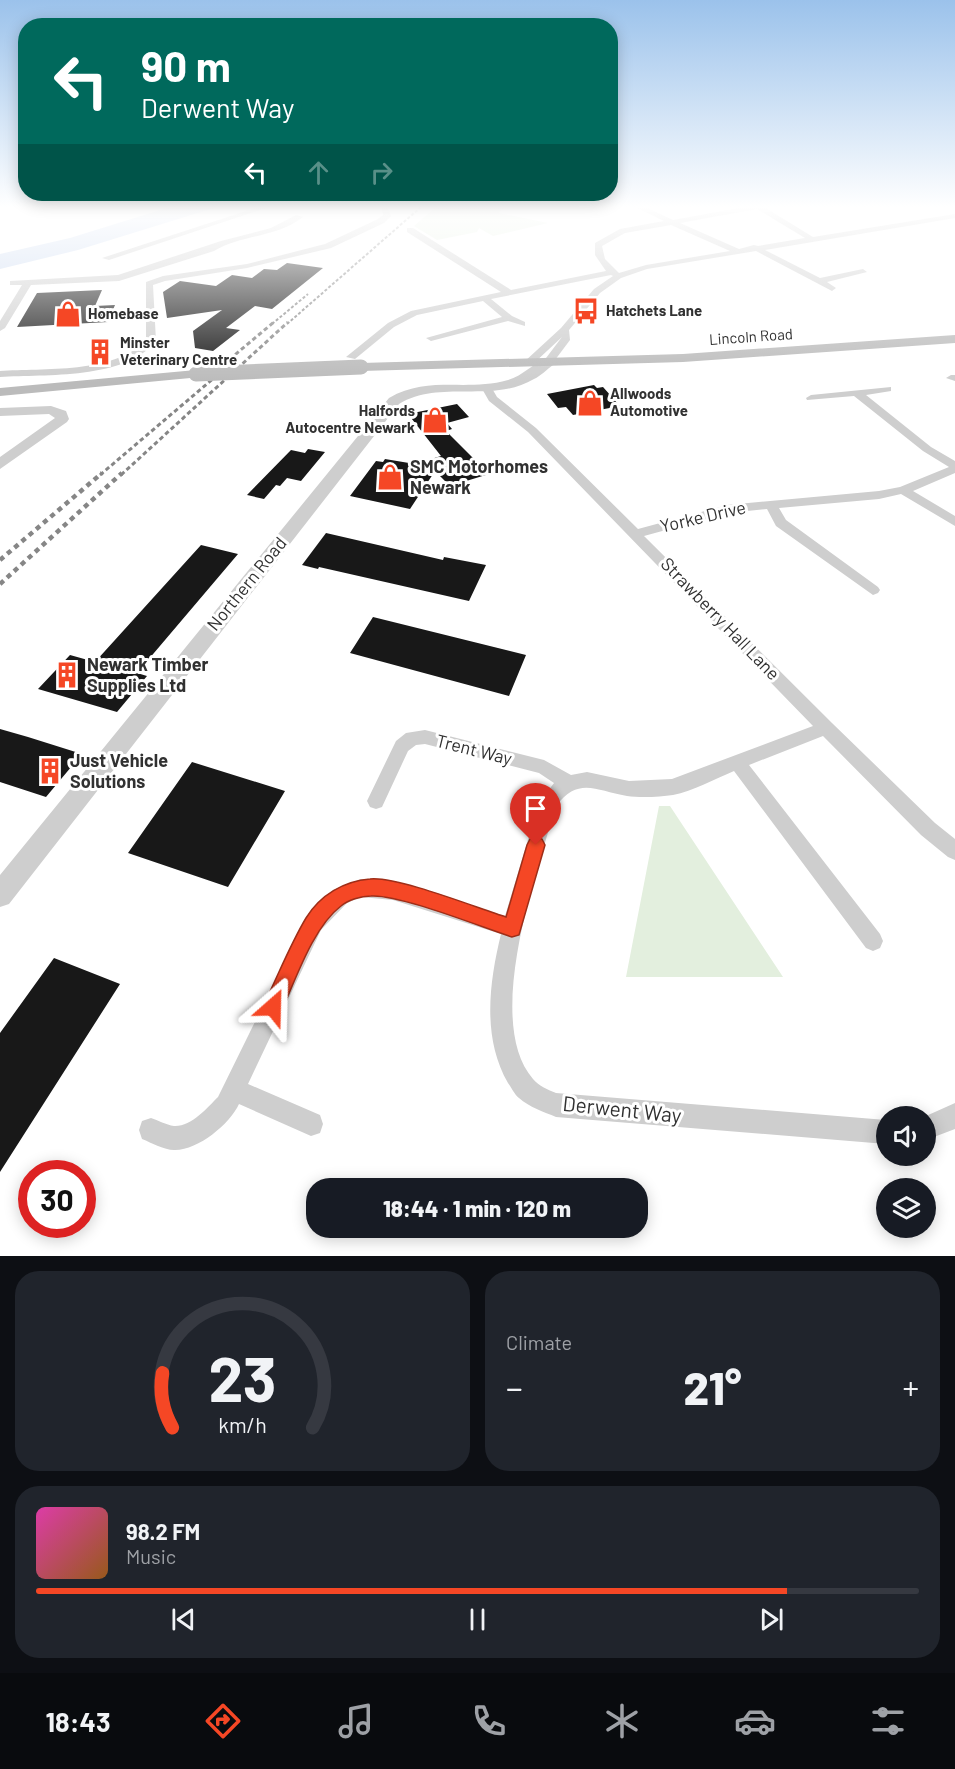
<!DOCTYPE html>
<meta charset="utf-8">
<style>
body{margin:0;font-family:Barlow,sans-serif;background:#20242c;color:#f1f3f6;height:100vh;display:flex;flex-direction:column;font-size:22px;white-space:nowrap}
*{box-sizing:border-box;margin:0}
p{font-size:20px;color:#9ea1a6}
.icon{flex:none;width:33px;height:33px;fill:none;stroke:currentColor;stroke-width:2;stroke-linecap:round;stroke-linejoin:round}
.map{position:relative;height:1256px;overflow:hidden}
.side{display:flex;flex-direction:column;gap:15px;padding:15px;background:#0d0f14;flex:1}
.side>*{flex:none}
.guide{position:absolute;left:18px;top:18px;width:600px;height:183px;border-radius:24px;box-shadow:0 3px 15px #0003;background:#00695c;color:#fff;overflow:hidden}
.tools{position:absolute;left:876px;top:1106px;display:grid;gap:12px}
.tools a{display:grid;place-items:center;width:60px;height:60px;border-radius:50%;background:#171b24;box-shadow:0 3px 15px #0003;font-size:30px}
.speed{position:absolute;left:18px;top:1160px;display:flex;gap:12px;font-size:30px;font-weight:700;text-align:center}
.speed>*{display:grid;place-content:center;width:78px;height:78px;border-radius:50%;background:#171b24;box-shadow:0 3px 15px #0003;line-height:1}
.speed .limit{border:9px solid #d22;background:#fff;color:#111}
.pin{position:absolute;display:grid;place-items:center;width:51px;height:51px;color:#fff;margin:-62px -26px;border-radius:50% 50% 50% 0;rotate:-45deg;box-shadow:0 0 6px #0007}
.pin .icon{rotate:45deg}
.me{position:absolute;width:66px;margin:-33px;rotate:25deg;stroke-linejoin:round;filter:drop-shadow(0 0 4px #0008)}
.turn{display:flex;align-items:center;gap:21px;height:126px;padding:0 24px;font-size:27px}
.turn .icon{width:78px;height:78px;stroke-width:2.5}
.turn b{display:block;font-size:42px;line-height:51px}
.lanes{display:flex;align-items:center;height:57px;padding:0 24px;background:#0003;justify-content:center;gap:30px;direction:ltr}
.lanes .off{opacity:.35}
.big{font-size:45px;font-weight:800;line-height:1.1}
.side .tile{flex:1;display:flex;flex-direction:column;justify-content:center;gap:9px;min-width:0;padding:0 21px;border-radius:24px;background:#20242c}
.side .dial{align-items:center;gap:0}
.dial svg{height:156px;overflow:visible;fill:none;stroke:#363941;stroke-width:7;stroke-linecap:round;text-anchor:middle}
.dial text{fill:#f1f3f6;stroke:none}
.song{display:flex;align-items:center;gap:18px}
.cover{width:72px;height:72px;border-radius:9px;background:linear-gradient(135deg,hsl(320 70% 55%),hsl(30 70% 35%))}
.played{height:6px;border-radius:3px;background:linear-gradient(90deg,#f54725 85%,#363941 85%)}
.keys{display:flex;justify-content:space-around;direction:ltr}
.heat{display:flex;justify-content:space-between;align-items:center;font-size:33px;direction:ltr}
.side .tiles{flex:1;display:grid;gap:15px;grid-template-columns:1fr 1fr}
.tile:last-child{grid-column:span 2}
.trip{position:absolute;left:306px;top:1178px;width:342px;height:60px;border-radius:24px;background:#171b24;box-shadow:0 3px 15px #0003;font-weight:800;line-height:60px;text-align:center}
.menu{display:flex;height:96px;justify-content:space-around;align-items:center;background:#090b0e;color:#9ea1a6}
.menu .icon{width:42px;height:42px}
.menu .selected{color:#f54725}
.menu b{font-size:27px;color:#f1f3f6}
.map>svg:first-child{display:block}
</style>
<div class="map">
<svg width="955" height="1256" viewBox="0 0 955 1256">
<rect width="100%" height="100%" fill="#fff"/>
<!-- green -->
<path fill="#e3efde" d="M436 207H504L499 213 548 223 493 236 479 228 477 232 437 240 414 226Z
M659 806H670L783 977H626Z"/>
<!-- water -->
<path fill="#c9d8f0" d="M170 207H217L78 250 0 269V254L70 238Z"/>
<!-- building -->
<path fill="#181818" d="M287 263 323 268 272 309 255 306 226 328 240 330 213 351 195 348 193 331 222 310 167 318 163 292 180 281 216 286 232 275 252 278 264 269 277 270Z
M102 290 95 306 115 305 108 322 17 327 37 293Z
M594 385 597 388 603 387 620 406 573 415 566 407 558 408 547 394Z
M457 404 469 417 447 423 452 429 446 431 489 474 450 486 435 471 410 509 350 496 376 461 383 462 385 459 415 464 441 456 408 414Z
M308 449 325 452 301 481 287 478 280 486 276 485 264 499 247 495 291 450 305 453Z
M326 533 443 560 444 557 486 565 469 601 319 567 318 569 302 565Z
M201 545 238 554 137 673 147 676 117 712 38 689 70 655 95 662Z
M373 617 526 655 509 696 350 653Z
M0 729 28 737 82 754 46 797 0 782Z
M192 762 285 791 228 887 128 853Z
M54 958 120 984 0 1172V1033Z"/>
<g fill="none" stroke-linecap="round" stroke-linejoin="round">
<!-- minor -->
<path fill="#cecece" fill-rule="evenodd" d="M258 207H269L109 260 102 258Z
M635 207H645L673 220 744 207H764L813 237 955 214V218L765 250 820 278 863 269 867 272 827 282 836 288 832 291 756 251 647 269 621 278 600 293 569 330 570 340 552 364 548 365 543 362 562 337 533 364 524 362 561 328 594 289 613 276 611 275 491 299 512 316 525 322V326L508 321 431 341 426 338 502 317 483 301 417 315 394 327 355 359 346 357 388 323 411 311 501 292 407 232V228H413L511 290 606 271 595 255V243L620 229 664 221ZM757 209 805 238 758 246 754 245 739 249 680 223ZM671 225 730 251 646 265 619 273 605 259 602 246 625 233Z
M382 208H388L391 216 384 223 331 248 247 268 165 281 153 285 156 341C125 380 46 374 0 377V371C43 368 115 374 146 340V282L163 276 247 264 325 244 378 219 383 215Z
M296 215 303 217C276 238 242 234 214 251L119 281 31 285 5 328 0 331V321L22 285H10V281L118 275 221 241 271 228Z
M951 375H955V381L946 378Z
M482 385H490L497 397 536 428 638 529 727 505 879 491 900 487 949 467 923 451 854 396 807 400 806 398 811 395 891 387V391L866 395 931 447 955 461V473L913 491 955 516V526L901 494 879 499 779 508 786 520 878 587 880 590 878 593 873 595 776 526 767 509 728 513 644 536 832 723 935 823 955 839V860L948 857 921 835 823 736 749 765 880 934 883 941 880 948 873 951 866 948 734 771C715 779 693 791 673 795 660 797 640 798 627 796 596 791 579 776 556 806 537 872 483 1021 533 1079 539 1086 548 1090 556 1093L886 1120V1144L556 1117C544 1112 529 1107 519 1098 514 1094 512 1088 508 1083 482 1038 489 983 501 934L393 900 361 897 347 903 321 930 248 1084 320 1115 323 1124 320 1133 311 1136 239 1104C230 1124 197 1151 174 1150 164 1150 152 1143 142 1139L139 1130 142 1121 151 1118C158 1120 166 1125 174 1126 191 1127 207 1108 218 1097L307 916 333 890 361 879 393 881 505 916 539 803 554 783 539 773 425 744 416 745 408 751 382 807 376 809 370 807 367 801 396 741 406 733 425 730 544 760 571 775 587 772 629 781 672 779 813 726 528 432 489 401 481 387Z
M955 1103V1129L926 1140V1116Z"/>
<!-- tertiary -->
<path fill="#cecece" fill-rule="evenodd" d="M548 358 553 359V365C547 369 541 376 534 379 492 404 440 379 399 404L9 904 0 907V875L389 398C429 375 466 392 508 380 523 376 534 362 548 358Z
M51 406 66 411 69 419 67 422 0 469V457L55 418 49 414 0 416V408Z"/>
<!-- secondary -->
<path fill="#bbb" fill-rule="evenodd" d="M955 335V343L683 362 361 371 354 367 361 363 683 354Z
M196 370 203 374 201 377 0 396V388Z"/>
<!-- rail-far2 -->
<path stroke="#868686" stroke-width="2" stroke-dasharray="3 2" stroke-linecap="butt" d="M272 324 308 294
M287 324 421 207"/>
<!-- rail-far1 -->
<path stroke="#868686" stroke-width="3" stroke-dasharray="4.5 3" stroke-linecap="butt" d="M218 369 274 322
M100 475 228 366
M121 475 288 322"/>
<!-- rail -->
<path stroke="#868686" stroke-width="4.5" stroke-dasharray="5 4.5" stroke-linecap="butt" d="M0 560 102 473
M0 584 122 473"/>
<!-- secondary-bridge -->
<path stroke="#bbb" stroke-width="15" d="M196 374 361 367"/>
</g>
<!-- sky -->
<linearGradient id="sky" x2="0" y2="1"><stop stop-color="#9bc2eb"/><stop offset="0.54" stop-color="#fff"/><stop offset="1" stop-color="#fff" stop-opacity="0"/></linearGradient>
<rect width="955" height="383" fill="url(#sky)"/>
<!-- route -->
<path fill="#f54725" stroke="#9f2e18" stroke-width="1.5" d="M536 837 542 839 545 845 519 935 512 937C481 927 399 894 371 896 361 896 348 900 341 906 312 928 295 982 280 1014L273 1017 266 1014 263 1007 266 1000C279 973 291 943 306 918 320 895 344 881 370 879 397 876 477 908 506 917L527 845 530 839Z"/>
<!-- icons -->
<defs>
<g id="bus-bare" transform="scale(2.07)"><path d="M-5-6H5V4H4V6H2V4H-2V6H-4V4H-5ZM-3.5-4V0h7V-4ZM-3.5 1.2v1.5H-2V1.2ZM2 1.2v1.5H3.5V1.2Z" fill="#f54725" stroke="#fff" stroke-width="2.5" paint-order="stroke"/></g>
<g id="shop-bare" transform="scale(2.07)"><path d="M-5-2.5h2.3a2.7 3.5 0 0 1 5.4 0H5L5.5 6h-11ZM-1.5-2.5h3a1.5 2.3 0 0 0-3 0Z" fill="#f54725" stroke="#fff" stroke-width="2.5" paint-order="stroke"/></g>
<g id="building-bare" transform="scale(2.07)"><path d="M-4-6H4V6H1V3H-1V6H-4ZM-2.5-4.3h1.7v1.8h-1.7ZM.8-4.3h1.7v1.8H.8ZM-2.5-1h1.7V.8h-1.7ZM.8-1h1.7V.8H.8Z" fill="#f54725" stroke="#fff" stroke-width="2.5" paint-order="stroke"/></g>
</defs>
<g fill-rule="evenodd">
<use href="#bus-bare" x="586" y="311"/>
<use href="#shop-bare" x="68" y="314"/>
<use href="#building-bare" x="100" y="352"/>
<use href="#shop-bare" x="590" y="403"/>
<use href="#shop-bare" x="435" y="420"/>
<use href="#shop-bare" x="390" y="477"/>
<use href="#building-bare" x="67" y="675"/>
<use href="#building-bare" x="50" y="771"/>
</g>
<g text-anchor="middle" stroke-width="6" stroke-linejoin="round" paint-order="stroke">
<!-- far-poi labels -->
<g font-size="15" font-weight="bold" fill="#313131" stroke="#fff" text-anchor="start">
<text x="606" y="316">Hatchets Lane</text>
<text x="88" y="319">Homebase</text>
<text x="120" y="348">Minster<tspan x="120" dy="17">Veterinary Centre</tspan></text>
<text x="610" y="399">Allwoods<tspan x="610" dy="17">Automotive</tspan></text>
<text x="415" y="416" text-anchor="end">Halfords<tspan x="415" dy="17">Autocentre Newark</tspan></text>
</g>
<!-- far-street labels -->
<g font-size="15" fill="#313131" stroke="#fff">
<text transform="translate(751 337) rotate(-4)" y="5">Lincoln Road</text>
</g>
<!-- poi labels -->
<g font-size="18" font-weight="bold" fill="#313131" stroke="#fff" text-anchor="start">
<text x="410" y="473">SMC Motorhomes<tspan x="410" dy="21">Newark</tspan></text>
<text x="87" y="671">Newark Timber<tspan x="87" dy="21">Supplies Ltd</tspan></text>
<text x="70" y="767">Just Vehicle<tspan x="70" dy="21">Solutions</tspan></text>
</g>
<!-- street labels -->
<g font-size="18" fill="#313131" stroke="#fff">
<text transform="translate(703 517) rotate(-13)" y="6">Yorke Drive</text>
<text transform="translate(247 584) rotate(-51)" y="6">Northern Road</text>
<text transform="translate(720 619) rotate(46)" y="6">Strawberry Hall Lane</text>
<text transform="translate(474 750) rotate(14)" y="6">Trent Way</text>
</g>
<!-- near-street labels -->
<g font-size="21" fill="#313131" stroke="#fff">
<text transform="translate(622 1110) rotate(6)" y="7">Derwent Way</text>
</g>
</g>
</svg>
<div class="tools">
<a><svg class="icon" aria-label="sound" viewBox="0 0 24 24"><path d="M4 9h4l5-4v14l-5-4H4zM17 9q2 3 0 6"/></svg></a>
<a><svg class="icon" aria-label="layers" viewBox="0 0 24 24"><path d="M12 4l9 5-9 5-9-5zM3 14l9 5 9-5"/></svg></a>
</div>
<div class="speed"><div class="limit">30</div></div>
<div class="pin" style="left:536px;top:845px;background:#d93025"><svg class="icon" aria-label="arrive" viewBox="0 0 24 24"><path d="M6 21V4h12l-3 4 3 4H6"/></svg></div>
<svg class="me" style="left:273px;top:1007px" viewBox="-20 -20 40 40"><path d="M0-17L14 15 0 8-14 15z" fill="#f54725" stroke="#fff" stroke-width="4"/></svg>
<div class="trip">18:44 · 1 min · 120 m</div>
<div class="guide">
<div class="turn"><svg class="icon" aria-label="left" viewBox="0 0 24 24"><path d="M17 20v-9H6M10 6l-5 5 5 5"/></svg><div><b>90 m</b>Derwent Way</div></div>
<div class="lanes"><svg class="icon" aria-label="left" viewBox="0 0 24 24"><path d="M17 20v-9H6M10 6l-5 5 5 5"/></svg><svg class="icon off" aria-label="ahead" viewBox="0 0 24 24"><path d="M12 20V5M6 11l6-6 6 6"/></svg><svg class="icon off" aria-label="right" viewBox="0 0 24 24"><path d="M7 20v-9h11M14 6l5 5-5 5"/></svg></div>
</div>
</div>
<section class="side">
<div class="tiles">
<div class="tile dial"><svg viewBox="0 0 100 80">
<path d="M14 69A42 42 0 1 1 86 69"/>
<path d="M14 69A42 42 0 0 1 9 41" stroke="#f54725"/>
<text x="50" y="56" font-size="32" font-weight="700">23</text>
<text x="50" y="72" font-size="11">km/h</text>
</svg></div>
<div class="tile"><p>Climate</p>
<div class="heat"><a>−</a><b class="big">21°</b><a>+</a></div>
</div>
<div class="tile">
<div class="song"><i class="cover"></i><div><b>98.2 FM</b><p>Music</p></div></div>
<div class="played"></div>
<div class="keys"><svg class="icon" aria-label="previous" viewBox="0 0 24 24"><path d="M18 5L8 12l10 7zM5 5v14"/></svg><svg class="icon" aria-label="pause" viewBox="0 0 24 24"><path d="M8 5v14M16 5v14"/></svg><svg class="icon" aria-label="next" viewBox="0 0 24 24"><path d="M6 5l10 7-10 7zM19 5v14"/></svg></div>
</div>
</div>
</section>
<nav class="menu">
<b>18:43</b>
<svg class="icon selected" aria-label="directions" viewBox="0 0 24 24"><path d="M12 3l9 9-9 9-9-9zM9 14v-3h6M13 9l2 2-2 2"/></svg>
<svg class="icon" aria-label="music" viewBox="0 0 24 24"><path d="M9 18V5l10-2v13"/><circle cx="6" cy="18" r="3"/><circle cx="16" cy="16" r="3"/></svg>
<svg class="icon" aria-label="phone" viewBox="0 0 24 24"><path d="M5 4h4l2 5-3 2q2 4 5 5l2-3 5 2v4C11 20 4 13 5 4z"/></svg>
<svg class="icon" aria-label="climate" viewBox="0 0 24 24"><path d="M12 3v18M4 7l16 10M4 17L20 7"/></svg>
<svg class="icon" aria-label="car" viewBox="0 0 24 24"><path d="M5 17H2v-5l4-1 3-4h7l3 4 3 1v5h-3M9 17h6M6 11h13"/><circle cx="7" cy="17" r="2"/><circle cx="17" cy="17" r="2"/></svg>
<svg class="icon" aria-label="filters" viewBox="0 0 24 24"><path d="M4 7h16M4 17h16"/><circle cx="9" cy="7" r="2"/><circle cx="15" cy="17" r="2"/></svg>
</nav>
